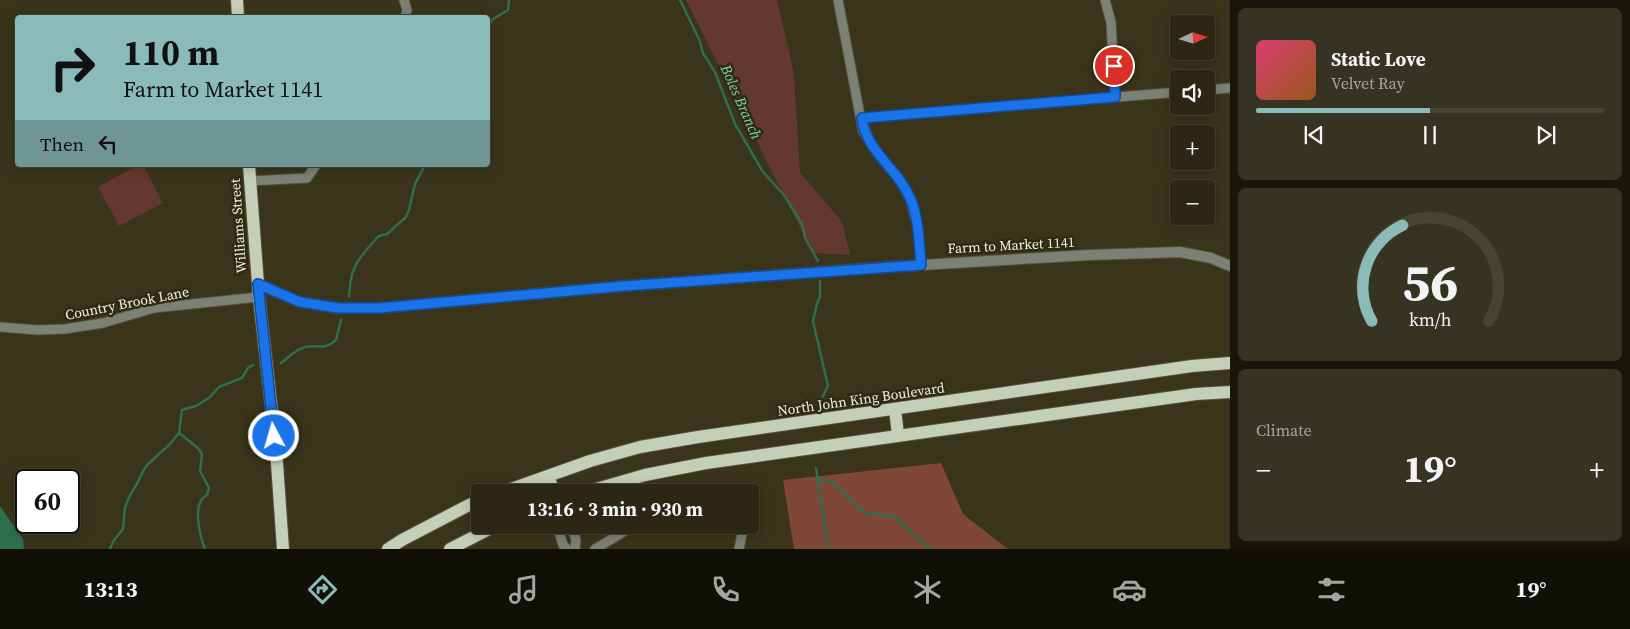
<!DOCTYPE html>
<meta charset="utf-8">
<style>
body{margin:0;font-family:"Source Serif 4",serif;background:#373322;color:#f1f3f6;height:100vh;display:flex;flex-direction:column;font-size:19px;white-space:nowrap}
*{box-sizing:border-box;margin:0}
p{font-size:16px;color:#a6a5a0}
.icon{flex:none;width:28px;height:28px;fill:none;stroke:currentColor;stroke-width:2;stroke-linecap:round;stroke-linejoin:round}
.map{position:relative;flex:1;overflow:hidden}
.sheet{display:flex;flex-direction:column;gap:8px;padding:8px;background:#18150b;width:400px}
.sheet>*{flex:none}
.banner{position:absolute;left:15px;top:15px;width:475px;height:152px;border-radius:5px;box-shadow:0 2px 12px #0003,0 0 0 1px #474434;background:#8bbbb9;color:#111;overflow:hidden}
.needle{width:32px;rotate:86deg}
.controls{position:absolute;left:1170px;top:15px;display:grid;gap:10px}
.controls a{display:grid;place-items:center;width:45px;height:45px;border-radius:5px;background:#2b2714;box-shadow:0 2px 12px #0003,0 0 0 1px #474434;font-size:25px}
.speed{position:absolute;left:15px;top:469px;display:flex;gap:10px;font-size:25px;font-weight:700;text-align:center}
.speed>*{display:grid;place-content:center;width:65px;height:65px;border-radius:50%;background:#2b2714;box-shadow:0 2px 12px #0003,0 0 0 1px #474434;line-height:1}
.speed .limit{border:2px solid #111;border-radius:8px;background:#fff;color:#111}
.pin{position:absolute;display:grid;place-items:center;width:42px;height:42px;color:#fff;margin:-21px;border:2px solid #fff;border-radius:50%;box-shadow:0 1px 5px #0007}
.me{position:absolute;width:55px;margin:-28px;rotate:354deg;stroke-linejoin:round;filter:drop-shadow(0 0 4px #0008)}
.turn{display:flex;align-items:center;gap:18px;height:105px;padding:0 25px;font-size:22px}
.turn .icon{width:65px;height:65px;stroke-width:2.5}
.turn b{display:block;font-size:35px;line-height:42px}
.then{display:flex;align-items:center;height:48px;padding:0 25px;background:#0003;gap:10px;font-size:19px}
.big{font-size:38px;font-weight:700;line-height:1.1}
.sheet .widget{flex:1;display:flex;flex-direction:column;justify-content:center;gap:8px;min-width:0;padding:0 18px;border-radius:8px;background:#373322}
.sheet .dial{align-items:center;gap:0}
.dial svg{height:130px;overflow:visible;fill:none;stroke:#474434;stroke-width:7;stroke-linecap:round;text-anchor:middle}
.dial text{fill:#f1f3f6;stroke:none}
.song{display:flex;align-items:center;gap:15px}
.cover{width:60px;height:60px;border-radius:8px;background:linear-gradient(135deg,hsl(340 70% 55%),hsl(30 70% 35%))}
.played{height:5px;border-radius:2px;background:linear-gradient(90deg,#8bbbb9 50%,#474434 50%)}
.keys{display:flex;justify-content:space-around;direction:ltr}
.heat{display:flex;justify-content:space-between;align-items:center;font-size:28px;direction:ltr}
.trip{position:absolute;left:471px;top:484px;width:288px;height:50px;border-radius:5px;background:#2b2714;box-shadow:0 2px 12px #0003,0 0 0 1px #474434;font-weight:700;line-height:50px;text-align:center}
.menu{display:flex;height:80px;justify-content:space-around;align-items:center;background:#111008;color:#a6a5a0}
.menu .icon{width:35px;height:35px}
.menu .active{color:#8bbbb9}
.menu b{font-size:22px;color:#f1f3f6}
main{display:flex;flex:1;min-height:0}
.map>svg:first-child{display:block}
</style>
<main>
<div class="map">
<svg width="1230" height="549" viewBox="0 0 1230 549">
<rect width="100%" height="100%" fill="#39341a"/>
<!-- green -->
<path fill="#63392d" d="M686 0H777L794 73 800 172 842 222 850 255 813 253Z
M138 165H143L163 203 119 226 98 187Z"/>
<!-- forest -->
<path fill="#814736" d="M941 463 963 514 1008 549H794L783 480Z"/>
<!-- water -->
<path fill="#2e6f4f" d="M0 506 23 539 24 549H0Z"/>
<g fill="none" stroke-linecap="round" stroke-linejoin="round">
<!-- stream -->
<path stroke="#2e6f4f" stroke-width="2.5" d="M680 0 699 39 703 53 715 72 735 124 763 172 784 195 802 224 805 238 818 261
M488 26 493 19 508 10 509 0
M820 281V297C815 305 816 312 813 321L828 386 821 400
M349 297C350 287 350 277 354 269 358 258 368 248 376 239L379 236 387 234 406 217 409 210 415 184 425 165
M281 363C288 358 296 349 305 347 317 344 324 351 336 340L341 320
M179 433 198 448 202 454 200 471 209 488 207 495C191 503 200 536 205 549
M816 468 828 549
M818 480H827L832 482 862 511 867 513 895 517 930 549
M110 549 114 540 123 529 125 508 129 497 138 482 143 471 147 465 169 445 179 433 182 410 196 406 210 397 219 387 242 378 248 368 253 365"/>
<!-- minor casing -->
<g stroke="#57523a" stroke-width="11">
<path id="minor" d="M404 0 407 10 405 18
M838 0 863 131 876 152 898 178 910 199 918 228 921 265
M1105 0 1111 22 1115 97
M1206 90 1230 88
M862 118 1179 92
M250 181 307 178 316 165
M0 327 37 330 65 329 103 323 154 308 259 297
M557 525 563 545 567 549
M571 525 576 540 575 549
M595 549 635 525
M739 549 742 534 741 525"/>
</g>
<!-- tertiary casing -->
<g stroke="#57523a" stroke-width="12">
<path id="tertiary" d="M258 284 300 302 338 308H379L624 286 888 267 1089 255 1180 252 1211 258 1230 266"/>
</g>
<!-- primary casing -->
<g stroke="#57523a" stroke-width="14">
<path id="primary" d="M237 0 238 18
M249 165 259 297 276 449 283 549
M895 409 898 435
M548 476 554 492
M503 492 590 461 640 447 698 437 1192 366 1230 363
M586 492 645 475 706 463 1196 394 1230 392
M388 549 402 540 469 505 480 501
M450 549 497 525"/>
</g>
<!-- minor -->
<use href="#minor" stroke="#7b8175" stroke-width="9"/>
<!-- tertiary -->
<use href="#tertiary" stroke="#7b8175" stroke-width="10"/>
<!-- primary -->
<use href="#primary" stroke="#c3cfb6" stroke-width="12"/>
</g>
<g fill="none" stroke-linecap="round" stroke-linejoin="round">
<!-- route casing -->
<g stroke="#114b97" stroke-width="12">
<path id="route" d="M274 436 258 284 300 302 338 308H379L624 286 921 265C919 243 919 220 911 200 898 168 866 152 862 118L1115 97 1114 66"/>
</g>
<!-- route -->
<use href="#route" stroke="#1a73e8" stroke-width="9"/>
</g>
<g text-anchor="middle" stroke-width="5" stroke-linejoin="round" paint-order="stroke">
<!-- street labels -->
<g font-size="14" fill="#f3f0e0" stroke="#2f2a10">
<text transform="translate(238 226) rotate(-94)" y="5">Williams Street</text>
<text transform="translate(1011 245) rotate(-3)" y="5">Farm to Market 1141</text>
<text transform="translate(127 303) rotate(-11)" y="5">Country Brook Lane</text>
<text transform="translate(861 399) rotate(-8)" y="5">North John King Boulevard</text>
</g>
<!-- water labels -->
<g font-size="15" font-style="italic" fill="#78d5a4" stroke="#2f2a10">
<text transform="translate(741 102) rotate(66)" y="5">Boles Branch</text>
</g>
</g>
</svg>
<div class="controls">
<a><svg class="needle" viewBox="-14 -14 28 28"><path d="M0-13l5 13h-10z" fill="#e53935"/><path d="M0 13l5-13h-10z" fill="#a6a5a0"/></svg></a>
<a><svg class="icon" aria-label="sound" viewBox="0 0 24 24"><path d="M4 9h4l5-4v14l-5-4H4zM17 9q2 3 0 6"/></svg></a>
<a>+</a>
<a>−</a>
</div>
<div class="speed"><div class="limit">60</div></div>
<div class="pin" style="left:1114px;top:66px;background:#d93025"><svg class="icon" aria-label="arrive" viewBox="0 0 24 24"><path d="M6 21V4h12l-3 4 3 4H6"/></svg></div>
<svg class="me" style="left:274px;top:436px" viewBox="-20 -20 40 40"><circle r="17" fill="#1a73e8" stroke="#fff" stroke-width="3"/><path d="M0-11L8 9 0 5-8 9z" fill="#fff"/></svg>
<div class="trip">13:16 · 3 min · 930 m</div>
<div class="banner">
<div class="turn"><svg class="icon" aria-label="right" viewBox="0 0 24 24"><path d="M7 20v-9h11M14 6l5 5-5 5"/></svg><div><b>110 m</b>Farm to Market 1141</div></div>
<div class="then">Then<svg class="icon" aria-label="left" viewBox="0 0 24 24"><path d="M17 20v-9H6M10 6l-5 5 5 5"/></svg></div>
</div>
</div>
<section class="sheet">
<div class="widget">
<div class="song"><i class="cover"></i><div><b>Static Love</b><p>Velvet Ray</p></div></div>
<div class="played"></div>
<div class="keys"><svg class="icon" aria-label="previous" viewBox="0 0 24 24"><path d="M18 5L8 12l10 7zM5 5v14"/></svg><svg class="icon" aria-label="pause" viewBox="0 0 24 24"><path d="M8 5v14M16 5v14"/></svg><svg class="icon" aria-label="next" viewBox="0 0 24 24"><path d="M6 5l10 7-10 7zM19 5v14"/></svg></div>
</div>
<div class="widget dial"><svg viewBox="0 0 100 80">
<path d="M14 69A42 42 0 1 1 86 69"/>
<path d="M14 69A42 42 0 0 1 33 10" stroke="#8bbbb9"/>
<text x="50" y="56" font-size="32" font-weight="700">56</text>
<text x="50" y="72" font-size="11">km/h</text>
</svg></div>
<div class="widget"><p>Climate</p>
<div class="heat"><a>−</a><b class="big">19°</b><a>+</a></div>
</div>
</section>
</main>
<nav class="menu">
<b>13:13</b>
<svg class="icon active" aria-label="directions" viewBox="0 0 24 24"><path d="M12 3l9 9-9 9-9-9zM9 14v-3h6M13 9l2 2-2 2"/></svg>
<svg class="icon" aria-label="music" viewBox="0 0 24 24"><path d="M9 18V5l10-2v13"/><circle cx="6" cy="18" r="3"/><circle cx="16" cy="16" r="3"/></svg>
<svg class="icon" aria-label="phone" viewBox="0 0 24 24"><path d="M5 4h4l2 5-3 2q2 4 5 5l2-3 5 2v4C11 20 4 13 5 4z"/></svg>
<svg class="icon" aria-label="climate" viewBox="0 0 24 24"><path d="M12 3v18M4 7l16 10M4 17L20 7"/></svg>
<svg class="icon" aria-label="car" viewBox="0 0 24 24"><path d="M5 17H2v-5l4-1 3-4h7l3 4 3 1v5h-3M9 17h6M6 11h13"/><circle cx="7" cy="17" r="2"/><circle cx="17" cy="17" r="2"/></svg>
<svg class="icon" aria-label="filters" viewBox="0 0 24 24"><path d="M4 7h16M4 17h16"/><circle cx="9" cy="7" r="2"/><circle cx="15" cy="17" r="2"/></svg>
<b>19°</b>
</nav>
